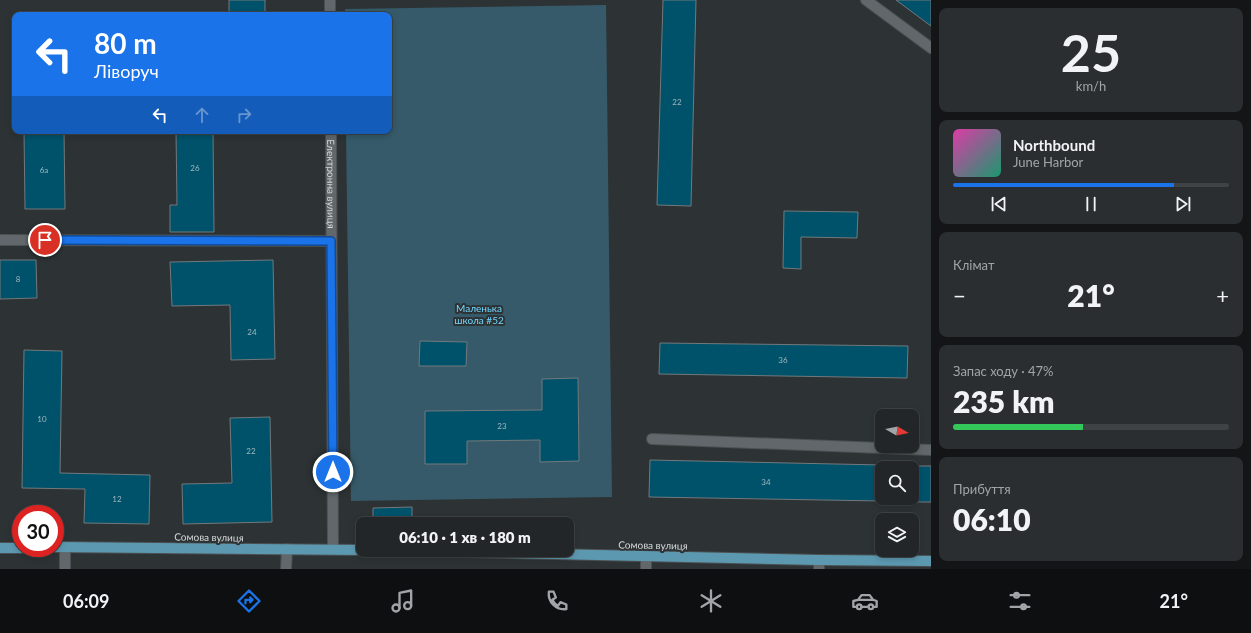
<!DOCTYPE html>
<html lang="uk">
<meta charset="utf-8">
<style>
body{margin:0;font-family:Lato,sans-serif;background:#2a2e30;color:#f1f3f6;height:100vh;display:flex;flex-direction:column;font-size:15px;white-space:nowrap}
*{box-sizing:border-box;margin:0}
p{font-size:13px;color:#a2a5a8}
.icon{flex:none;width:22px;height:22px;fill:none;stroke:currentColor;stroke-width:2;stroke-linecap:round;stroke-linejoin:round}
.map{position:relative;flex:1;overflow:hidden}
.panel{display:flex;flex-direction:column;gap:8px;padding:8px;background:#131516;width:320px}
.panel>*{flex:none}
.banner{position:absolute;left:12px;top:12px;width:380px;height:122px;border-radius:8px;box-shadow:0 2px 6px #0003,0 0 0 1px #3f4345;background:#1a73e8;color:#fff;overflow:hidden}
.needle{width:26px;rotate:99deg}
.fabs{position:absolute;left:875px;top:409px;display:grid;gap:8px}
.fabs a{display:grid;place-items:center;width:44px;height:44px;border-radius:8px;background:#222628;box-shadow:0 2px 6px #0003,0 0 0 1px #3f4345;font-size:20px}
.speed{position:absolute;left:12px;top:505px;display:flex;gap:8px;font-size:20px;font-weight:700;text-align:center}
.speed>*{display:grid;place-content:center;width:52px;height:52px;border-radius:50%;background:#222628;box-shadow:0 2px 6px #0003,0 0 0 1px #3f4345;line-height:1}
.speed .limit{border:6px solid #d22;background:#fff;color:#111}
.pin{position:absolute;display:grid;place-items:center;width:34px;height:34px;color:#fff;margin:-17px;border:2px solid #fff;border-radius:50%;box-shadow:0 1px 4px #0007}
.me{position:absolute;width:44px;margin:-22px;rotate:0deg;stroke-linejoin:round;filter:drop-shadow(0 0 3px #0008)}
.turn{display:flex;align-items:center;gap:14px;height:84px;padding:0 16px;font-size:18px}
.turn .icon{width:52px;height:52px;stroke-width:2.5}
.turn b{display:block;font-size:28px;line-height:34px}
.lanes{display:flex;align-items:center;height:38px;padding:0 16px;background:#0003;justify-content:center;gap:20px;direction:ltr}
.lanes .off{opacity:.35}
.big{font-size:30px;font-weight:800;line-height:1.1}
.panel .widget{flex:1;display:flex;flex-direction:column;justify-content:center;gap:6px;min-width:0;padding:0 14px;border-radius:8px;background:#2a2e30}
.panel .dial{align-items:center;gap:0}
.dial b{font-size:52px;line-height:1}
.song{display:flex;align-items:center;gap:12px}
.cover{width:48px;height:48px;border-radius:6px;background:linear-gradient(135deg,hsl(320 70% 55%),hsl(160 70% 35%))}
.played{height:4px;border-radius:2px;background:linear-gradient(90deg,#1a73e8 80%,#3f4345 80%)}
.keys{display:flex;justify-content:space-around;direction:ltr}
.heat{display:flex;justify-content:space-between;align-items:center;font-size:22px;direction:ltr}
.charge{height:6px;border-radius:3px;background:linear-gradient(90deg,#34c759 47%,#3f4345 0)}
.trip{position:absolute;left:356px;top:517px;width:218px;height:40px;border-radius:8px;background:#222628;box-shadow:0 2px 6px #0003,0 0 0 1px #3f4345;font-weight:800;line-height:40px;text-align:center}
.tab-bar{display:flex;height:64px;justify-content:space-around;align-items:center;background:#0e0f10;color:#a2a5a8}
.tab-bar .icon{width:28px;height:28px}
.tab-bar .active{color:#1a73e8}
.tab-bar b{font-size:18px;color:#f1f3f6}
main{display:flex;flex:1;min-height:0}
.map>svg:first-child{display:block}
</style>
<main>
<div class="map">
<svg width="931" height="569" viewBox="0 0 931 569">
<rect width="100%" height="100%" fill="#2d3335"/>
<!-- green -->
<path fill="#365a69" d="M606 5 612 497 351 501 346 131H389V15H345V9Z"/>
<!-- building -->
<path fill="#00526b" stroke="#72797c" d="M229 0H265V15H229Z
M663 0H696L691 206 657 205Z
M896 0H931V26Z
M24 131H64L65 209H25Z
M176 131H213L214 232H170V205H177Z
M784 211 858 212 857 238 801 237V269L783 268Z
M0 260H36L37 298 0 299Z
M273 260 275 359 231 360 230 305 172 306 170 262Z
M420 341 467 342 466 366H419Z
M660 343 908 346 907 378 659 374Z
M24 350 62 351 60 473 150 475 149 524 84 523 85 489 22 488Z
M578 378 579 461 540 462V440L467 441V464H425V411L542 410V379Z
M270 417 272 522 183 524 182 484 232 483 230 418Z
M650 460 882 465V501L649 497Z
M912 466H931V502H912Z
M412 507V524H373V508Z"/>
<g fill="none" stroke-linecap="round" stroke-linejoin="round">
<!-- minor casing -->
<g stroke="#4b5052" stroke-width="12">
<g id="minor">
<path d="M330 0V15"/>
<path d="M866 0 931 48"/>
<path id="s1" d="M331 131 333 549"/>
<path d="M0 240 331 241"/>
<path d="M652 439 931 450"/>
<path d="M65 547V569"/>
<path d="M819 560V569"/>
<path d="M286 569 287 549"/>
<path d="M646 569V557"/>
</g>
</g>
<!-- major casing -->
<g stroke="#4b5052" stroke-width="12">
<path id="major" d="M55 547 363 550
M0 548H21
M374 550 819 560 931 561"/>
</g>
<!-- minor -->
<use href="#minor" stroke="#61676a" stroke-width="10"/>
<!-- major -->
<use href="#major" stroke="#5c99b1" stroke-width="10"/>
</g>
<g fill="none" stroke-linecap="round" stroke-linejoin="round">
<!-- route casing -->
<g stroke="#114b97" stroke-width="10">
<path id="route" d="M45 240 331 241 333 472"/>
</g>
<!-- route -->
<use href="#route" stroke="#1a73e8" stroke-width="7"/>
</g>
<g text-anchor="middle" stroke-width="4" stroke-linejoin="round" paint-order="stroke">
<!-- number labels -->
<g font-size="8" fill="#a0b7bf">
<text x="677" y="105">22</text>
<text x="195" y="171">26</text>
<text x="44" y="173">6а</text>
<text x="18" y="282">8</text>
<text x="252" y="335">24</text>
<text x="783" y="363">36</text>
<text x="42" y="422">10</text>
<text x="502" y="429">23</text>
<text x="251" y="454">22</text>
<text x="766" y="485">34</text>
<text x="117" y="502">12</text>
</g>
<!-- street labels -->
<g font-size="10" fill="#d6d9db" stroke="#2d3335">
<text dy="4" stroke="none"><textPath href="#s1" startOffset="53">Електронна вулиця</textPath></text>
<text transform="translate(209 537) rotate(1)" y="4">Сомова вулиця</text>
<text transform="translate(653 545) rotate(1)" y="4">Сомова вулиця</text>
</g>
<!-- park labels -->
<g font-size="10" fill="#72d6ff" stroke="#2d3335">
<text x="479" y="312">Маленька<tspan x="479" dy="12">школа #52</tspan></text>
</g>
</g>
</svg>
<div class="fabs">
<a><svg class="needle" viewBox="-14 -14 28 28"><path d="M0-13l5 13h-10z" fill="#e53935"/><path d="M0 13l5-13h-10z" fill="#a2a5a8"/></svg></a>
<a><svg class="icon" aria-label="search" viewBox="0 0 24 24"><circle cx="10" cy="10" r="6"/><path d="M15 15l6 6"/></svg></a>
<a><svg class="icon" aria-label="layers" viewBox="0 0 24 24"><path d="M12 4l9 5-9 5-9-5zM3 14l9 5 9-5"/></svg></a>
</div>
<div class="speed"><div class="limit">30</div></div>
<div class="pin" style="left:45px;top:240px;background:#d93025"><svg class="icon" aria-label="arrive" viewBox="0 0 24 24"><path d="M6 21V4h12l-3 4 3 4H6"/></svg></div>
<svg class="me" style="left:333px;top:472px" viewBox="-20 -20 40 40"><circle r="17" fill="#1a73e8" stroke="#fff" stroke-width="3"/><path d="M0-11L8 9 0 5-8 9z" fill="#fff"/></svg>
<div class="trip">06:10 · 1 хв · 180 m</div>
<div class="banner">
<div class="turn"><svg class="icon" aria-label="left" viewBox="0 0 24 24"><path d="M17 20v-9H6M10 6l-5 5 5 5"/></svg><div><b>80 m</b>Ліворуч</div></div>
<div class="lanes"><svg class="icon" aria-label="left" viewBox="0 0 24 24"><path d="M17 20v-9H6M10 6l-5 5 5 5"/></svg><svg class="icon off" aria-label="ahead" viewBox="0 0 24 24"><path d="M12 20V5M6 11l6-6 6 6"/></svg><svg class="icon off" aria-label="right" viewBox="0 0 24 24"><path d="M7 20v-9h11M14 6l5 5-5 5"/></svg></div>
</div>
</div>
<section class="panel">
<div class="widget dial"><b>25</b><p>km/h</p></div>
<div class="widget">
<div class="song"><i class="cover"></i><div><b>Northbound</b><p>June Harbor</p></div></div>
<div class="played"></div>
<div class="keys"><svg class="icon" aria-label="previous" viewBox="0 0 24 24"><path d="M18 5L8 12l10 7zM5 5v14"/></svg><svg class="icon" aria-label="pause" viewBox="0 0 24 24"><path d="M8 5v14M16 5v14"/></svg><svg class="icon" aria-label="next" viewBox="0 0 24 24"><path d="M6 5l10 7-10 7zM19 5v14"/></svg></div>
</div>
<div class="widget"><p>Клімат</p>
<div class="heat"><a>−</a><b class="big">21°</b><a>+</a></div>
</div>
<div class="widget"><p>Запас ходу · 47%</p><b class="big">235 km</b><div class="charge"></div></div>
<div class="widget"><p>Прибуття</p><b class="big">06:10</b></div>
</section>
</main>
<nav class="tab-bar">
<b>06:09</b>
<svg class="icon active" aria-label="directions" viewBox="0 0 24 24"><path d="M12 3l9 9-9 9-9-9zM9 14v-3h6M13 9l2 2-2 2"/></svg>
<svg class="icon" aria-label="music" viewBox="0 0 24 24"><path d="M9 18V5l10-2v13"/><circle cx="6" cy="18" r="3"/><circle cx="16" cy="16" r="3"/></svg>
<svg class="icon" aria-label="phone" viewBox="0 0 24 24"><path d="M5 4h4l2 5-3 2q2 4 5 5l2-3 5 2v4C11 20 4 13 5 4z"/></svg>
<svg class="icon" aria-label="climate" viewBox="0 0 24 24"><path d="M12 3v18M4 7l16 10M4 17L20 7"/></svg>
<svg class="icon" aria-label="car" viewBox="0 0 24 24"><path d="M5 17H2v-5l4-1 3-4h7l3 4 3 1v5h-3M9 17h6M6 11h13"/><circle cx="7" cy="17" r="2"/><circle cx="17" cy="17" r="2"/></svg>
<svg class="icon" aria-label="filters" viewBox="0 0 24 24"><path d="M4 7h16M4 17h16"/><circle cx="9" cy="7" r="2"/><circle cx="15" cy="17" r="2"/></svg>
<b>21°</b>
</nav>
